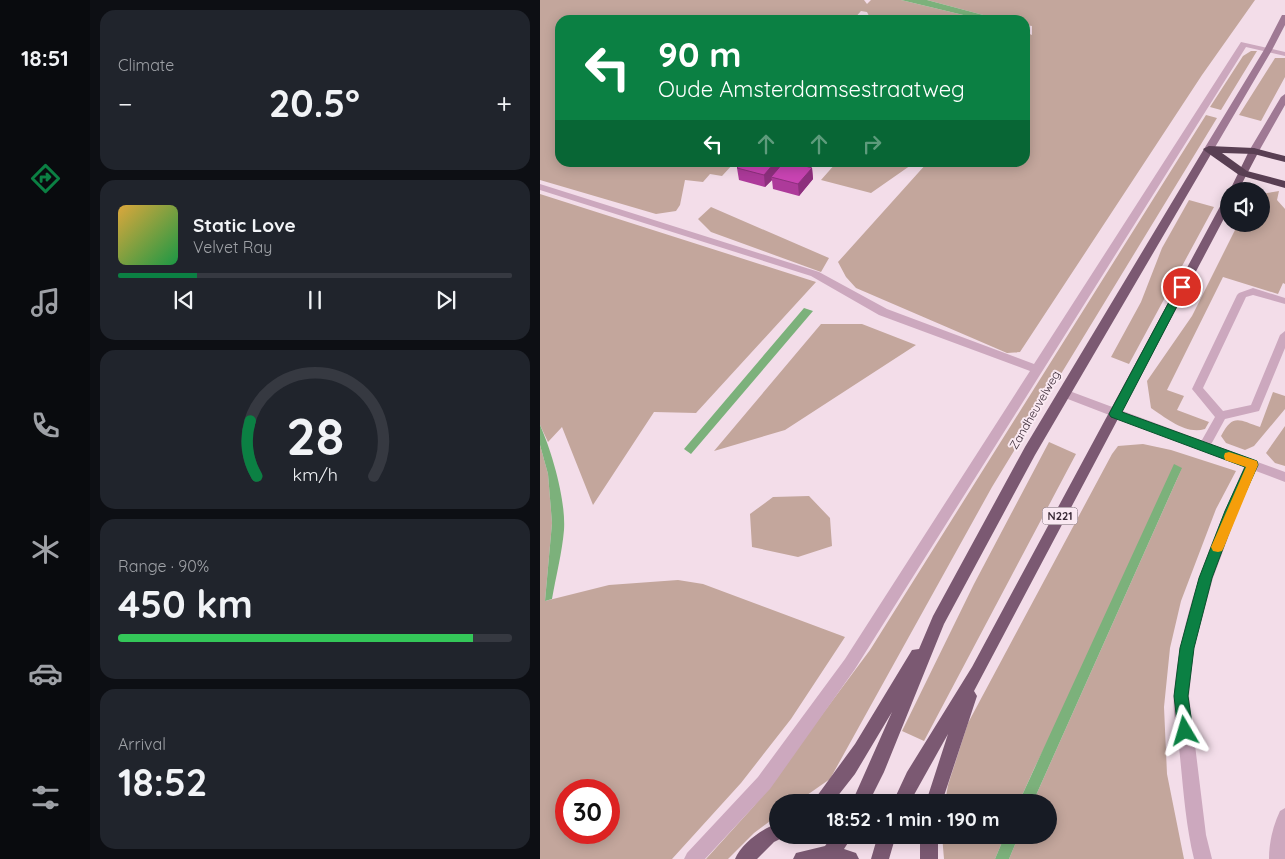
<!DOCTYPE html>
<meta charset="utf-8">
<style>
body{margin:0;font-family:Quicksand,sans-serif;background:#20242c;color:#f1f3f6;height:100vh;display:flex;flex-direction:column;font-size:19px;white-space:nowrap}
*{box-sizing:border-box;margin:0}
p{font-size:16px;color:#9ea1a6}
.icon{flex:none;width:28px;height:28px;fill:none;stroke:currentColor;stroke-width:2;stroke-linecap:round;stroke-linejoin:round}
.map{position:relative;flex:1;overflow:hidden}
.panel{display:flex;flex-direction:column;gap:10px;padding:10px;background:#0d0f14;width:450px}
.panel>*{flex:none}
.hud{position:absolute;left:15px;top:15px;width:475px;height:152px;border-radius:15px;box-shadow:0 2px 12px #0003;background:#0b8043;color:#fff;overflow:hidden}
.buttons{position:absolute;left:680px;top:182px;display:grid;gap:10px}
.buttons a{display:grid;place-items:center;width:50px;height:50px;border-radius:50%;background:#171b24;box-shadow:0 2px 12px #0003;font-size:25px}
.speed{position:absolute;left:15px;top:779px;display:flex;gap:10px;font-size:25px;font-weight:700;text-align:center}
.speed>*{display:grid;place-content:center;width:65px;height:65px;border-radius:50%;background:#171b24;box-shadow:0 2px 12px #0003;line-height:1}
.speed .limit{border:8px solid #d22;background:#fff;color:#111}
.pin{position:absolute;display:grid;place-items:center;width:42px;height:42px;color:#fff;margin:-21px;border:2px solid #fff;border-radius:50%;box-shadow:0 1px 5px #0007}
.me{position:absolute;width:55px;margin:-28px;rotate:353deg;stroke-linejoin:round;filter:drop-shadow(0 0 4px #0008)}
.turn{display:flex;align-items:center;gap:18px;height:105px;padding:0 20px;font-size:22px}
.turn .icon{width:65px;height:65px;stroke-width:2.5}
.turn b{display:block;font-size:35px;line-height:42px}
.lanes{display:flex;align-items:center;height:48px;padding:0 20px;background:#0003;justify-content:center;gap:25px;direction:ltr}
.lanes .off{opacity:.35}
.big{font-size:38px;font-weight:700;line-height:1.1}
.panel .widget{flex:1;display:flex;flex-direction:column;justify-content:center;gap:8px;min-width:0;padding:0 18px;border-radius:15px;background:#20242c}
.panel .dial{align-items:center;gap:0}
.dial svg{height:130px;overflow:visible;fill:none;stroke:#363941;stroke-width:7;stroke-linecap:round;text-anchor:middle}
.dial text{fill:#f1f3f6;stroke:none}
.song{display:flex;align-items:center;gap:15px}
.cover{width:60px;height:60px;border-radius:8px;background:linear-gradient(135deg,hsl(40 70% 55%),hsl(140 70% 35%))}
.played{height:5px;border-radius:2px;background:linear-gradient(90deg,#0b8043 20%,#363941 20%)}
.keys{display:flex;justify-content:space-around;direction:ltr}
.heat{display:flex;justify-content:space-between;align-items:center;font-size:28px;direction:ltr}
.charge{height:8px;border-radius:4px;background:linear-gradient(90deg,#34c759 90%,#363941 0)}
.trip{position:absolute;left:229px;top:794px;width:288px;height:50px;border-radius:25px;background:#171b24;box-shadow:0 2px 12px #0003;font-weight:700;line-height:50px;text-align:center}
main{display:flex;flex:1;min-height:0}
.menu{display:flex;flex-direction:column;width:90px;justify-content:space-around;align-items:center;background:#090b0e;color:#9ea1a6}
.menu .icon{width:35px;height:35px}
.menu .selected{color:#0b8043}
.menu b{font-size:22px;color:#f1f3f6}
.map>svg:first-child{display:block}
</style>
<main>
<nav class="menu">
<b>18:51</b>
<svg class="icon selected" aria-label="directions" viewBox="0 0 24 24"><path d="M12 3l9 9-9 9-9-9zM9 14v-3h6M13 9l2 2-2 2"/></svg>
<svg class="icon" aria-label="music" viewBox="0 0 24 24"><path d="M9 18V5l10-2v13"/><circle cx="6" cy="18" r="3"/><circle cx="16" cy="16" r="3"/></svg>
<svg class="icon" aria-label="phone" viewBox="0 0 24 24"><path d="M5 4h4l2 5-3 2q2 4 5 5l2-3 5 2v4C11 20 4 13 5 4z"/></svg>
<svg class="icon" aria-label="climate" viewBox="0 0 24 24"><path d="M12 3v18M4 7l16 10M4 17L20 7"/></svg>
<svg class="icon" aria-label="car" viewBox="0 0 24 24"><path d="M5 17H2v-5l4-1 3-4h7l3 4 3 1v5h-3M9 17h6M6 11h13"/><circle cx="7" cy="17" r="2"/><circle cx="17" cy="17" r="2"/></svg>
<svg class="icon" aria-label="filters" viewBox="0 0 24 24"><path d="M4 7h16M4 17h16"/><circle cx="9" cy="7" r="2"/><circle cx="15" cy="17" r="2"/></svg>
</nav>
<section class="panel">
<div class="widget"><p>Climate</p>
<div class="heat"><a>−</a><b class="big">20.5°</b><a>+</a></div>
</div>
<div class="widget">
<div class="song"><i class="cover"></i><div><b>Static Love</b><p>Velvet Ray</p></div></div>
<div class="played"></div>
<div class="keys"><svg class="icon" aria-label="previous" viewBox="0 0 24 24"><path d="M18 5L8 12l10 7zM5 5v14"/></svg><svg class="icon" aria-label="pause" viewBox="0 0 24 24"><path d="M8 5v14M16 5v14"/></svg><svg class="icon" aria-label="next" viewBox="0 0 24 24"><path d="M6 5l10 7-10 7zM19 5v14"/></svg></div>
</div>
<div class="widget dial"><svg viewBox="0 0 100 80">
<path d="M14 69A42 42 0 1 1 86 69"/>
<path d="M14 69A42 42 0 0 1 10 35" stroke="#0b8043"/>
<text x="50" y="56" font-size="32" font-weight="700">28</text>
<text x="50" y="72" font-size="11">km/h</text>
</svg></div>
<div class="widget"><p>Range · 90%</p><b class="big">450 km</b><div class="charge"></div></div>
<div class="widget"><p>Arrival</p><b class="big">18:52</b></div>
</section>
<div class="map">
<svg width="745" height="859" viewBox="0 0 745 859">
<rect width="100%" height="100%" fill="#f3dde9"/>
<!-- green -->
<path fill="#c3a69c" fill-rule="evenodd" d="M0 0H324L327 4 331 0H361L444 20H331L327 12 321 11 313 20H20V162L194 163 182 176 170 174 163 182 145 180 140 205 136 211 116 214 0 180Z
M387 0H715L662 75 480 352 467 353 316 288 306 277 298 262 387 163 485 162V32L492 35V26L485 25V20H462Z
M711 51H717L681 110 670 107 703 56Z
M735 58H745V77L721 121 699 115Z
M666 115 677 118 452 487 290 779 257 802H238L237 816 214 833 188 859H166L214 806 330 650Z
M296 163V162L374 163 331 193 281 180Z
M739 191 737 200 745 209V284L743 283 738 294 683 277 627 390 644 396 637 410 669 422 665 429C646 435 626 418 611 408L607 381 652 316 698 224H721V194Z
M0 194 276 282 156 413 114 412 53 505 22 427 8 442 0 425Z
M649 200 674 207 589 364 571 357 601 302 622 248Z
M171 207 289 258 281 272 171 232 158 219Z
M281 324H322L376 345 245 430 174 451Z
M733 392 745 396V409L714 446 705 450 686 443 681 436C693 413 699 420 720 427Z
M745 426V466L735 463 726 453Z
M509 442 536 454 384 741 362 731 434 584Z
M603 444 631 450 696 471 676 509 641 601 630 648 624 707 627 774 644 859H469L479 835H508V802H493L642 468 494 769 479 802H405L408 785 428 723 572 454 578 446Z
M0 445 8 474 12 523 5 601 69 585 138 580 163 584 305 637 251 719 201 783 132 859H0ZM26 790H69V832H26Z
M269 496 290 518 292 546 258 557 212 547 210 514 233 497Z
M402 835H465L455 859H404Z"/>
<!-- water -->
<path fill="#7cb17b" d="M361 0H387L462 20H444Z
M264 308 273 311 151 454 144 449Z
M0 425C12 452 26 500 24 530 22 553 16 576 12 599L5 601 12 523 8 474 0 445Z
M634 464 642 468 493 802H479Z
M465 835H479L469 859H455Z"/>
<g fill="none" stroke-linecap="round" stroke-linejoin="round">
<!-- service -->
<path fill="#cca8be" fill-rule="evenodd" d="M713 288 745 298V304L713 295 706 297 663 388 683 411 711 405 740 335 745 331V348L719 411 685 419 668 450H660L658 447 675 417 652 389 697 295 699 293Z
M712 460 745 472V482L708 468 706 465 708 462Z
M745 808V859H729C729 842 733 826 740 811Z"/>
<!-- minor -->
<path fill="#cca8be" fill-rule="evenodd" d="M701 42 745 52V56L706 47 315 669 230 789 165 859H144L147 853 218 777 305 659 490 371 339 315 271 276 0 190V184L279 272 347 309 494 364Z
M524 389 717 461 718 465 698 511 673 578 654 648 649 696 666 835 672 859H654C645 822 643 784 639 747 637 730 632 711 634 694 640 615 672 539 704 467L520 396 518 393Z"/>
<!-- secondary -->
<path fill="#9f7994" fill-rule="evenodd" d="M742 15H745V25L732 50 674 149 672 151H666L664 149 724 50Z
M745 94V105L719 151 717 153H711L709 151 741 97Z"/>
<!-- primary -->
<path fill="#7b5972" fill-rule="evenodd" d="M669 146 674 149 495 455 404 624 344 772 329 802H312L352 712 315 774 293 802H275L277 796 315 744 372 650 379 649 393 616 485 447 664 149Z
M714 148 719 151 698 191 689 192 709 151Z
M689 196V209L434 691 437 696 402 802H386L408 734 370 802H353L367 772 432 667 684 199Z
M238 823V835H245L244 837 234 842 217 859H195C202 843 222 829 238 823Z
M293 835H313L304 849 316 853 319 859H253L256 853 285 846Z
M338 835H356L349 859H331Z
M380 835H398V859H380Z"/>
<!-- motorway -->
<path fill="#593f53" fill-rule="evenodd" d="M669 146 714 148 745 156V162L714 154 682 153 707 171 745 181V188L699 175 665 151 663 149Z"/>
</g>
<!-- wall -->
<path fill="#ad3a9a" d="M197 168H272L273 179 259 196 233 189 232 180 225 187 199 180Z"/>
<!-- shaded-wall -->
<path fill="#8d307d" d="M235 162H239L240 171 231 177 232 180 225 187 224 175Z
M272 168 273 179 259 196 258 184Z"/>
<!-- building -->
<path fill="#c944b3" stroke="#8d307d" d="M203 162H235L224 175 197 168Z
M244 162H252L272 168 258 184 231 177Z"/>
<!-- route -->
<path fill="#0b8043" stroke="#07532c" d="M642 284 647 287 582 412 717 461 718 465 697 511 672 578 654 648 648 696 653 731 650 736 645 738 640 736 638 731 634 696 640 648 659 578 685 511 705 467 571 417 569 414 637 287Z"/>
<!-- slow -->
<path fill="#f59e0b" d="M689 452 717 461 718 465 684 547 682 551 678 552 673 551 671 547 706 467 685 460 684 456 685 453Z"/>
<g text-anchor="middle" stroke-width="4" stroke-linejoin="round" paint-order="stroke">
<!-- shield labels -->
<rect fill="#fae9f2" stroke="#72626d" stroke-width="1" x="502.5" y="507.5" width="35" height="17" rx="4"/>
<g font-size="11" font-weight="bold" fill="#382834">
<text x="520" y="520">N221</text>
</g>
<!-- street labels -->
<g font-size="12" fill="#382834" stroke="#fae9f2">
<text transform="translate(495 410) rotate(-60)" y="4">Zandheuvelweg</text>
</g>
</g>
</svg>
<div class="buttons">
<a><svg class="icon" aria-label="sound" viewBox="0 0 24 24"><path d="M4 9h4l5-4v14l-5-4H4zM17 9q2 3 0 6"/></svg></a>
</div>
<div class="speed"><div class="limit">30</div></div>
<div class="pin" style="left:642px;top:287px;background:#d93025"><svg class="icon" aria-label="arrive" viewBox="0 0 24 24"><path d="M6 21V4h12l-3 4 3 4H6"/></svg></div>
<svg class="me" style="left:645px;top:731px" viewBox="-20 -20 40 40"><path d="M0-17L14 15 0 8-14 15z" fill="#0b8043" stroke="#fff" stroke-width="4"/></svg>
<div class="trip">18:52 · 1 min · 190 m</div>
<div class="hud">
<div class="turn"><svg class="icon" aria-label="left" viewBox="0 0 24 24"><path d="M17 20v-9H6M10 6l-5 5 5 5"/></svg><div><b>90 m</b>Oude Amsterdamsestraatweg</div></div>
<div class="lanes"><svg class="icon" aria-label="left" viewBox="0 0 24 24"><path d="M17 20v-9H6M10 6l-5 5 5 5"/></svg><svg class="icon off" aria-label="ahead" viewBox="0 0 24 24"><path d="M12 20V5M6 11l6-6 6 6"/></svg><svg class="icon off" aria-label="ahead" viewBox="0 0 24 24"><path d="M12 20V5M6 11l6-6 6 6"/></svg><svg class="icon off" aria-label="right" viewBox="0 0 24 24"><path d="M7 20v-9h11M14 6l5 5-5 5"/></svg></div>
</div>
</div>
</main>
